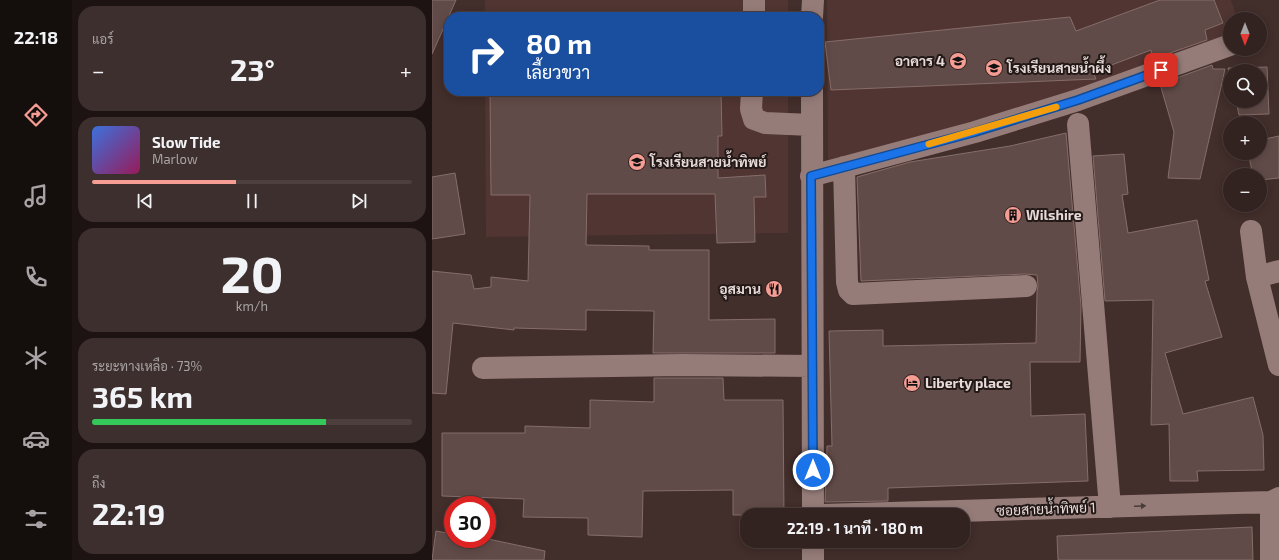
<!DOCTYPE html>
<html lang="th">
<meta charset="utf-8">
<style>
body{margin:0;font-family:"Exo 2",Sarabun,sans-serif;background:#3d2f2d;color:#f1f3f6;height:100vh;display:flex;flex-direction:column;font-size:15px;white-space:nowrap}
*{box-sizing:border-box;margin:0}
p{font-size:13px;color:#a8a4a5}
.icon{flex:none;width:22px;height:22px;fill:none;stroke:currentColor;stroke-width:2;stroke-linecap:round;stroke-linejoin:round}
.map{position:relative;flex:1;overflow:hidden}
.details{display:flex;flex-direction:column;gap:6px;padding:6px;background:#1c1312;width:360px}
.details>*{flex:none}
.guide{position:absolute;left:12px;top:12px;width:380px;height:84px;border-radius:16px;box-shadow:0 2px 10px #0003,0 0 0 1px #4d3f3e;background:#1a4fa0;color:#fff;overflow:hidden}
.needle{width:26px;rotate:180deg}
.buttons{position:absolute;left:791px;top:12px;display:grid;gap:8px}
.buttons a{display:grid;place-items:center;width:44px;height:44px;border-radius:50%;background:#322220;box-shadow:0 2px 10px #0003,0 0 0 1px #4d3f3e;font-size:20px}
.speed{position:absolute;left:12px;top:496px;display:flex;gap:8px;font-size:20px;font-weight:700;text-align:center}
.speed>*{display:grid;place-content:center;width:52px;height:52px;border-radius:50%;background:#322220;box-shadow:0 2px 10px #0003,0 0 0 1px #4d3f3e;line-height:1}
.speed .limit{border:6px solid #d22;background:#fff;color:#111}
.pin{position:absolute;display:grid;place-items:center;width:34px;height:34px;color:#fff;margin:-17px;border-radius:8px;box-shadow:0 2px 6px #0006}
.me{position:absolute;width:44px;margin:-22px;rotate:0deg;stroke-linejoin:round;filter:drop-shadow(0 0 3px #0008)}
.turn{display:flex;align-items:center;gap:14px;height:84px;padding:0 16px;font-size:18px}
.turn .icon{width:52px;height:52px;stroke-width:2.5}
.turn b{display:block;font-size:28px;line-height:34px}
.big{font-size:30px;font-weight:700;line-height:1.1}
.details .card{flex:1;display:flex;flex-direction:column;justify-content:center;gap:6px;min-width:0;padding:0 14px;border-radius:16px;background:#3d2f2d}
.details .dial{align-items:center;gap:0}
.dial b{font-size:52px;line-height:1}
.song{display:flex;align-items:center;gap:12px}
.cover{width:48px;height:48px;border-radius:6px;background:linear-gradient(135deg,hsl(220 70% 55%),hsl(330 70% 35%))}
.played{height:4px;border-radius:2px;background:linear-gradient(90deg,#f59c93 45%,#4d3f3e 45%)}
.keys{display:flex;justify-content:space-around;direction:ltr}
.heat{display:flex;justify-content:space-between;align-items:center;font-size:22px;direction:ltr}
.charge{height:6px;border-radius:3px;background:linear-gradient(90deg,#34c759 73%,#4d3f3e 0)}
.trip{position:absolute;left:308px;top:508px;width:230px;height:40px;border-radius:16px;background:#322220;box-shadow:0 2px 10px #0003,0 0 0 1px #4d3f3e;font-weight:700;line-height:40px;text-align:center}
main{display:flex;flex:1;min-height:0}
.dock{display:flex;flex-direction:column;width:72px;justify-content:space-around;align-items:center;background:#140e0d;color:#a8a4a5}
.dock .icon{width:28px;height:28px}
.dock .on{color:#f59c93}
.dock b{font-size:18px;color:#f1f3f6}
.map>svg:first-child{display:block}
</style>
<main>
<nav class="dock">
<b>22:18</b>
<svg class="icon on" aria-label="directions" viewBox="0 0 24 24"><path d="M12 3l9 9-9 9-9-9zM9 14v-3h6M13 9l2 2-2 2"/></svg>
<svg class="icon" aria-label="music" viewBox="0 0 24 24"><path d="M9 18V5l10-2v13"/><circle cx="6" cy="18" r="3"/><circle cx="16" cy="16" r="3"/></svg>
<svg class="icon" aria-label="phone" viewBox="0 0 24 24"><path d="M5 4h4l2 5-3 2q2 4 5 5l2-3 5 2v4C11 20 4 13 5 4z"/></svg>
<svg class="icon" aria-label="climate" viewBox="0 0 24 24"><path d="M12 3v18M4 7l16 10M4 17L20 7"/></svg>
<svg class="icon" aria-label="car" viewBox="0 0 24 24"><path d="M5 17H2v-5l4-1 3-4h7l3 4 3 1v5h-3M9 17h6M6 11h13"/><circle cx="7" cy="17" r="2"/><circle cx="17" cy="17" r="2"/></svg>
<svg class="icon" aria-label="filters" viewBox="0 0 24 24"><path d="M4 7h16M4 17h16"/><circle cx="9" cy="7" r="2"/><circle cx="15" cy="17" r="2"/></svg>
</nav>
<section class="details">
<div class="card"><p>แอร์</p>
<div class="heat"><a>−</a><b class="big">23°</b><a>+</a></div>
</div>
<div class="card">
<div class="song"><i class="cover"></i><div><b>Slow Tide</b><p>Marlow</p></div></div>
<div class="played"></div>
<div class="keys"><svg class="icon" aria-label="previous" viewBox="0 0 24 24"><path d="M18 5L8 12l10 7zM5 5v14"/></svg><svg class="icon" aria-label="pause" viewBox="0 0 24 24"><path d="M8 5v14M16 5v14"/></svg><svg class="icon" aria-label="next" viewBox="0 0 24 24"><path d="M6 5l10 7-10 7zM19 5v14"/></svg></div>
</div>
<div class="card dial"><b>20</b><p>km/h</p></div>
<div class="card"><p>ระยะทางเหลือ · 73%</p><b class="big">365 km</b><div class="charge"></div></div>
<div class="card"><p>ถึง</p><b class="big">22:19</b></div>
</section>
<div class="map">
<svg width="847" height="560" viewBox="0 0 847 560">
<rect width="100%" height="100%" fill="#422e2b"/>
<!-- built -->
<path fill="#503532" d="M53 0H356V17H53Z
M395 0H799L805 19H798V42L658 94 396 163Z
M53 91H356V233L54 237Z"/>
<!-- building -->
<path fill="#614b48" stroke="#856d6a" d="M0 0H24L0 54Z
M728 0H782L791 23 773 30 775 40 721 59 719 50 661 72 664 79 399 90 393 42 638 17 644 31Z
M780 65 781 69H793L768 179 736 178 742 132 728 84Z
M835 67 837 114 807 115 804 101H828V71H798V78L796 68Z
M58 91H289L290 136H286V178L333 175 334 197H322L323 242 285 243 283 194H155L154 245 217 246V250H277V320L343 319V353H221L222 311 154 310V330L82 328V330L21 323 14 394 0 393V271L39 275 42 289 59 287V277L96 281 98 195H59Z
M634 133 649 306 648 362H598L599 416 653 414 656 481 456 488V501L393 502 395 446H400L397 331 451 330V346L604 343 605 292 606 286 605 275 593 274 429 281 425 177 478 162 578 146Z
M847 136V178L828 180V175H821L816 153H828V140Z
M692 154 696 194 690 195 696 233 765 220 777 280 773 281 790 337 733 353 751 414 821 397 831 435 832 470 765 471 766 481H738L737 424 719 425 721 300 673 301 661 156Z
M23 173 33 234 0 239V177Z
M222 378H291L292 400H351L352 515H301V490L211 491 210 537 156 535V518L91 517 92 499 10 496V433H93V426L158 428V400L222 402Z
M820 527 821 560H626L625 536Z
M4 531 21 534V539H56L113 551 112 560H0Z"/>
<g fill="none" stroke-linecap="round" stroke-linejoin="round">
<!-- minor -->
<path stroke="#957c79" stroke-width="22" d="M322 17V0
M380 17 381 0
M320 91 319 109 322 119 333 123 379 125
M380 91 381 515
M646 124 678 507
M412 167 415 282 417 290 421 294 594 286
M379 176 543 132 646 100 798 45
M819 231 825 277 847 365
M825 277 847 271
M51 368 250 365 380 366
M839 502V560
M389 515 839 502 847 498
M381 541V560"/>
</g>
<!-- one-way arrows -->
<defs><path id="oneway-solid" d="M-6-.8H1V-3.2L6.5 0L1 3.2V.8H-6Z"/></defs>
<use fill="#4a3c39" href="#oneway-solid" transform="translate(708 506) rotate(-2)"/>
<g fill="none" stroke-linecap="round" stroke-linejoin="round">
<!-- route casing -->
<g stroke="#114b97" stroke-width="10">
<path id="route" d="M381 470 379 176 543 132 646 100 729 70"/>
</g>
<!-- route -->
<use href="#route" stroke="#1a73e8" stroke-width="7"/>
<!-- slow -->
<path stroke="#f59e0b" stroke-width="7" d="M497 144 624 107"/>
</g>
<!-- icons -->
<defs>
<g id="school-disc" transform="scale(0.9)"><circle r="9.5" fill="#f59c93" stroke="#221917"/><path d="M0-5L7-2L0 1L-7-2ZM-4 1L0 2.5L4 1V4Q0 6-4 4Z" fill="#111"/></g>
<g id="building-disc" transform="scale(0.9)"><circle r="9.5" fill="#f59c93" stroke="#221917"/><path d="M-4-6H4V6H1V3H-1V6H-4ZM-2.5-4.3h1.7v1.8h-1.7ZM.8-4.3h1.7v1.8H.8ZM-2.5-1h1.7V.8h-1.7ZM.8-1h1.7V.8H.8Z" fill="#111"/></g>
<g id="restaurant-disc" transform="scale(0.9)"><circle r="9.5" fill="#f59c93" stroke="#221917"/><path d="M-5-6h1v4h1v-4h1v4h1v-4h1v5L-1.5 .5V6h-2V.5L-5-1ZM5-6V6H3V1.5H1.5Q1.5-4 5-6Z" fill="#111"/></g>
<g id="hotel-disc" transform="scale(0.9)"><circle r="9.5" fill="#f59c93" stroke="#221917"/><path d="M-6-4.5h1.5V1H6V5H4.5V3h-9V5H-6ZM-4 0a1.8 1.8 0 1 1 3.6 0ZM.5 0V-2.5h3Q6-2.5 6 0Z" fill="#111"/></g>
</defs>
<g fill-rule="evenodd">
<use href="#school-disc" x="526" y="61"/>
<use href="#school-disc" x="562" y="68"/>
<use href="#school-disc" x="205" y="162"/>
<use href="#building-disc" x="581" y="215"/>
<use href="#restaurant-disc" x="342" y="289"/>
<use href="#hotel-disc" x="480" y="383"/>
</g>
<g text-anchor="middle" stroke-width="4" stroke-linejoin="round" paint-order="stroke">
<!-- poi labels -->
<g font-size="14" font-weight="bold" fill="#e7dad8" stroke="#221917" text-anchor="start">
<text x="513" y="66" text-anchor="end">อาคาร 4</text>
<text x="575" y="73">โรงเรียนสายน้ำผึ้ง</text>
<text x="218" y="167">โรงเรียนสายน้ำทิพย์</text>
<text x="594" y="220">Wilshire</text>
<text x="329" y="294" text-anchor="end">อุสมาน</text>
<text x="493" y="388">Liberty place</text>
</g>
<!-- street labels -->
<g font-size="14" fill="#e7dad8" stroke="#221917">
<text transform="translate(614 509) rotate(-2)" y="5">ซอยสายน้ำทิพย์ 1</text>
</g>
</g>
</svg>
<div class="buttons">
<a><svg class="needle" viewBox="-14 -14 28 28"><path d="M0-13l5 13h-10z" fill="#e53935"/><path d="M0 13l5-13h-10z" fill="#a8a4a5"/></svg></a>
<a><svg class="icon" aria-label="search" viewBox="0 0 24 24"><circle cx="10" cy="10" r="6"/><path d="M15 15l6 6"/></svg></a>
<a>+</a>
<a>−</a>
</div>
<div class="speed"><div class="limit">30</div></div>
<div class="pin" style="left:729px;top:70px;background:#d93025"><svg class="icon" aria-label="arrive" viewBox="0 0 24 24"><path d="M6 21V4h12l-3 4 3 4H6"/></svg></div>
<svg class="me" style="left:381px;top:470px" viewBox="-20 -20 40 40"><circle r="17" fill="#1a73e8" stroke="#fff" stroke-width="3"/><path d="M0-11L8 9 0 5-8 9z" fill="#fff"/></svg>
<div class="trip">22:19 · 1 นาที · 180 m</div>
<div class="guide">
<div class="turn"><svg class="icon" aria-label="right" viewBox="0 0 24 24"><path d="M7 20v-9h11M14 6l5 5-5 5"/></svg><div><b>80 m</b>เลี้ยวขวา</div></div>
</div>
</div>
</main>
